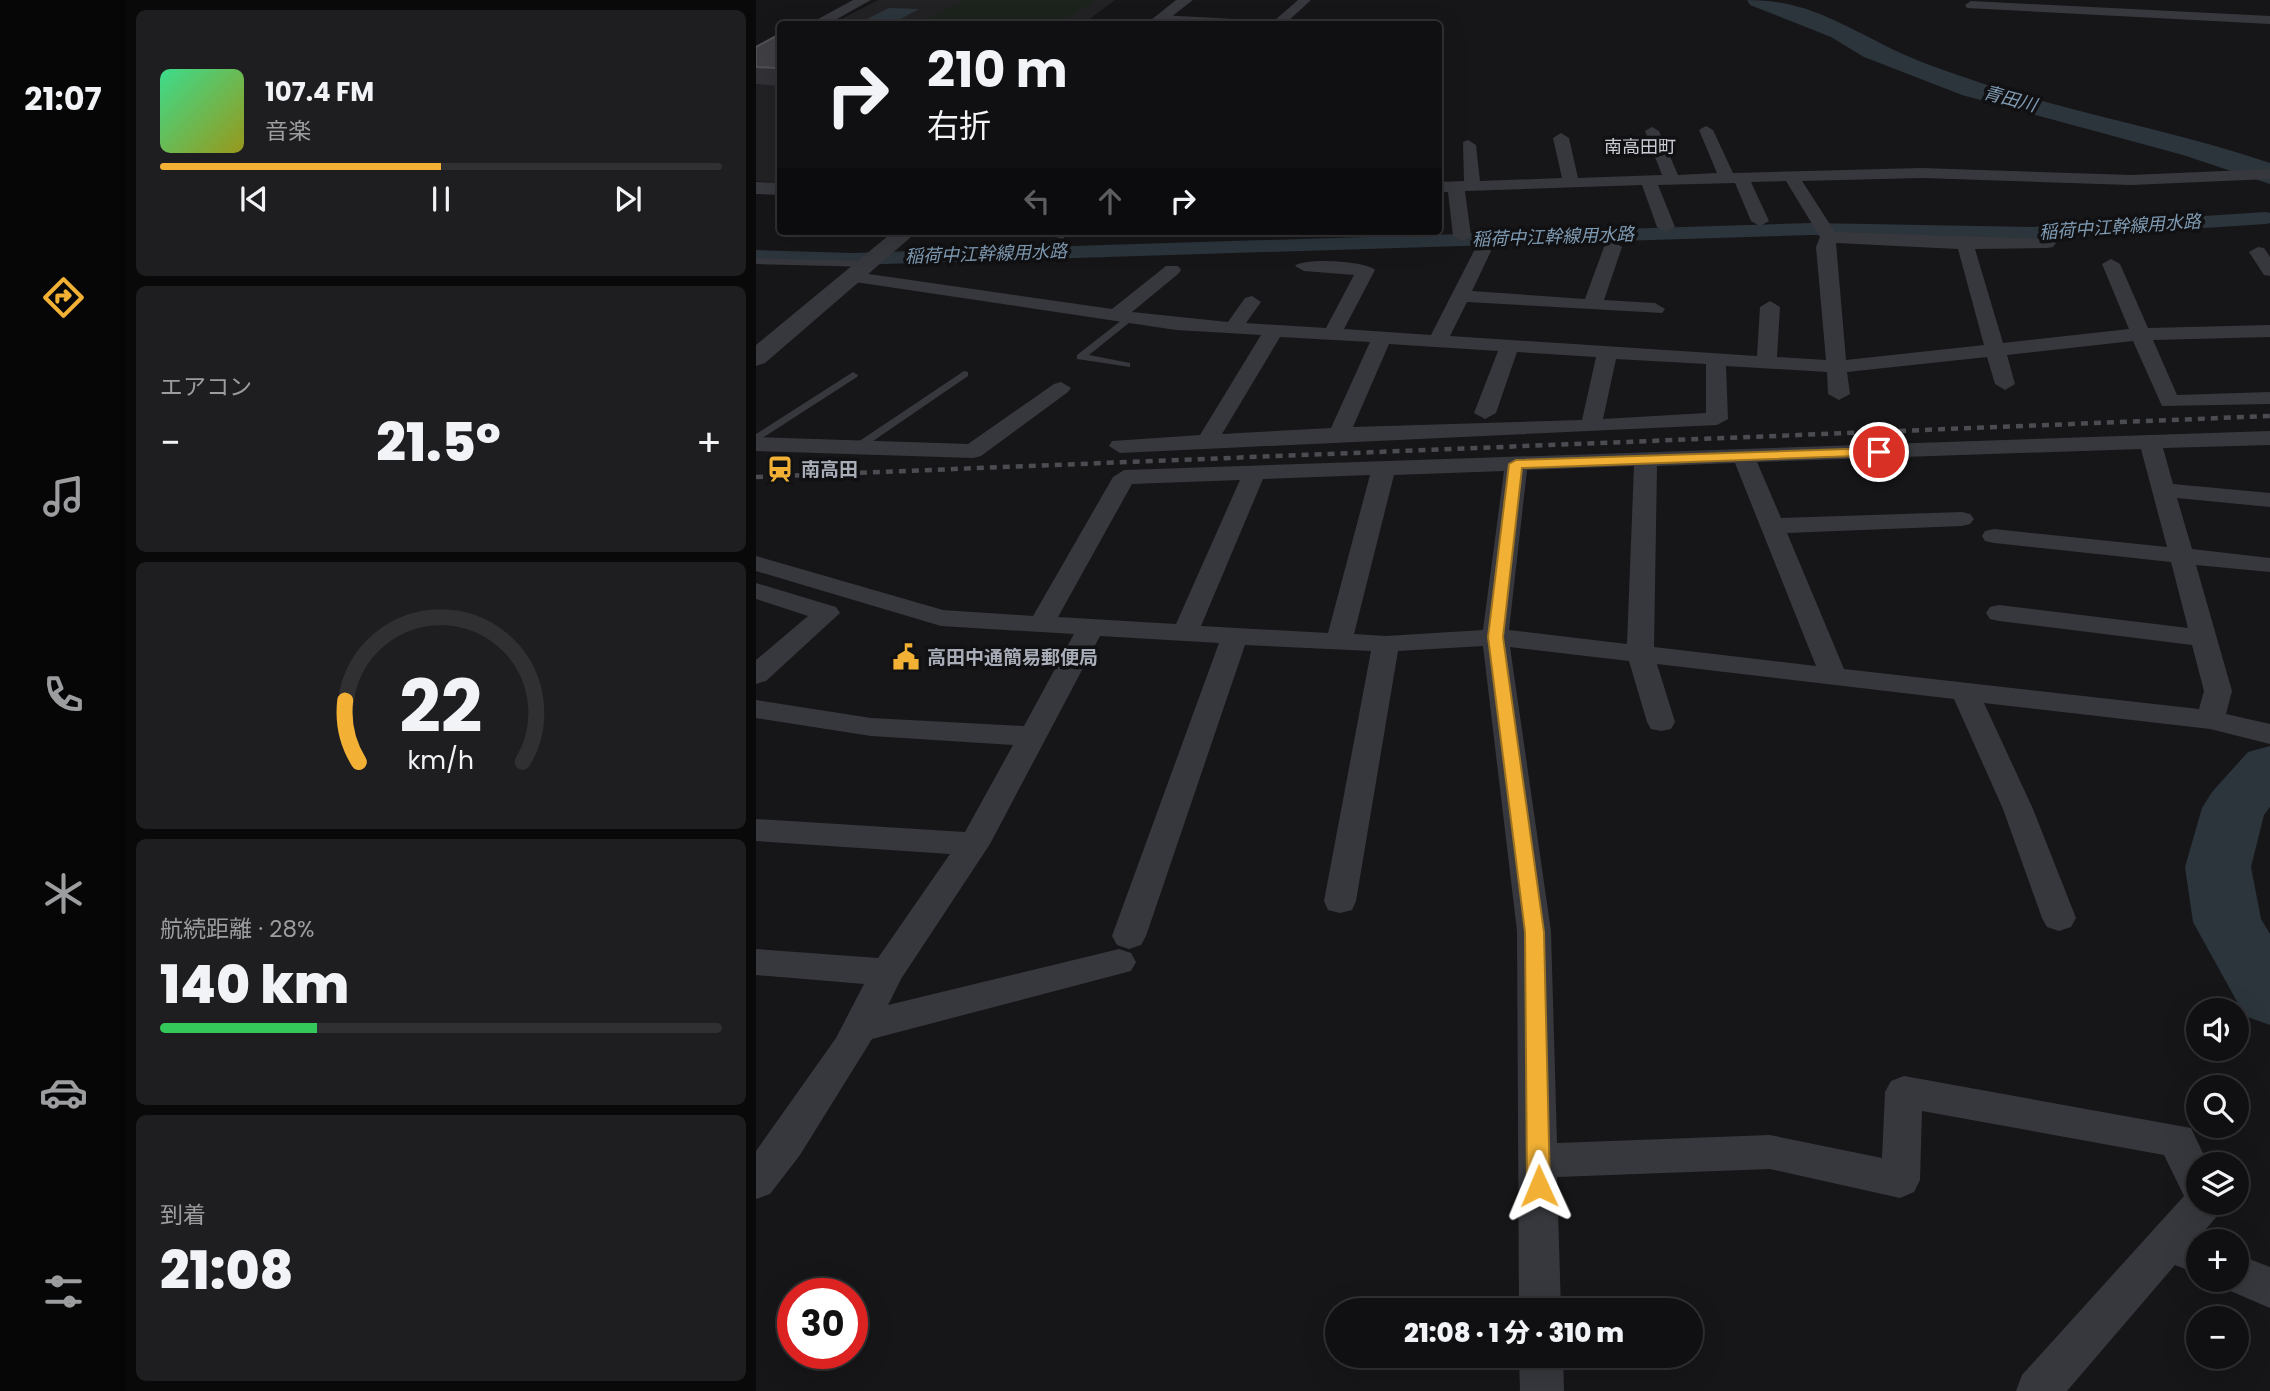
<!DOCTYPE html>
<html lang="ja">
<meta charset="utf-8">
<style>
body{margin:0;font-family:Poppins,"Noto Sans JP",sans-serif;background:#1e1e20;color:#f1f3f6;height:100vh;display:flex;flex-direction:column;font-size:26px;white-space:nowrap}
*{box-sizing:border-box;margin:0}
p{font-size:23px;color:#9c9d9f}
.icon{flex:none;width:38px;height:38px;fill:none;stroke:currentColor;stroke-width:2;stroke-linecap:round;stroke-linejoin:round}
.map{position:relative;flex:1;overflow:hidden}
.side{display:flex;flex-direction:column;gap:10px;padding:10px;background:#09090a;width:630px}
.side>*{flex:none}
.guide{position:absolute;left:21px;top:21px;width:665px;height:214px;border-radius:7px;box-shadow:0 7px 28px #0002,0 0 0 2px #303032;background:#101012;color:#f1f3f6;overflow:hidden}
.fabs{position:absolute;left:1430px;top:998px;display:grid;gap:14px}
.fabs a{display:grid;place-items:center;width:63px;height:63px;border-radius:50%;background:#101012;box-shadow:0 7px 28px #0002,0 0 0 2px #303032;font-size:35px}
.speed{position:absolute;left:21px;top:1278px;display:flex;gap:14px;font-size:35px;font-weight:700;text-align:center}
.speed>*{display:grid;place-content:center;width:91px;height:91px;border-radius:50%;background:#101012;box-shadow:0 7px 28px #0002,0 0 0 2px #303032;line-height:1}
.speed .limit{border:10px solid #d22;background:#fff;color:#111}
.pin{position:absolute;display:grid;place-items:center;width:60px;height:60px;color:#fff;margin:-30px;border:4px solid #fff;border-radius:50%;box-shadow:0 2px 7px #0007}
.me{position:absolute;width:77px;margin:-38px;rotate:359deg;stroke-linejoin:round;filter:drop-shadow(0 0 5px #0008)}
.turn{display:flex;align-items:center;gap:24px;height:147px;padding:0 35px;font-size:32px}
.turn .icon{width:91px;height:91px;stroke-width:2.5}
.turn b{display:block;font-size:49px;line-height:60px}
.lanes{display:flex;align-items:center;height:66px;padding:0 35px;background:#0003;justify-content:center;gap:35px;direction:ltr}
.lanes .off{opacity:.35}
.big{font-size:52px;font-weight:800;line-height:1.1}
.side .tile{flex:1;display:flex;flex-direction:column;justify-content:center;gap:10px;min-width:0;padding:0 24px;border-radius:10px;background:#1e1e20}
.side .dial{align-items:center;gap:0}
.dial svg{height:182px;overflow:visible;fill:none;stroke:#303032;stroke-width:7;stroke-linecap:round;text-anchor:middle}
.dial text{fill:#f1f3f6;stroke:none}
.song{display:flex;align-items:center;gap:21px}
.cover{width:84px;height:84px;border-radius:10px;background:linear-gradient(135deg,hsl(150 70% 55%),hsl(60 70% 35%))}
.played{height:7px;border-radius:4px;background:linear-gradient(90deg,#f2b134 50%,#303032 50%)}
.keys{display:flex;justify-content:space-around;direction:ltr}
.heat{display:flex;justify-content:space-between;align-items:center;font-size:38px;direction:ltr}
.charge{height:10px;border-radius:5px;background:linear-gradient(90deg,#34c759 28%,#303032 0)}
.trip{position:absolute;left:569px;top:1298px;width:378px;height:70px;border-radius:35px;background:#101012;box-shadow:0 7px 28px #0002,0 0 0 2px #303032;font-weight:800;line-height:70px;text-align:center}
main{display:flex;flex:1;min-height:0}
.menu{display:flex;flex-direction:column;width:126px;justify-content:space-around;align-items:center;background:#060607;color:#9c9d9f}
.menu .icon{width:49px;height:49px}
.menu .active{color:#f2b134}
.menu b{font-size:32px;color:#f1f3f6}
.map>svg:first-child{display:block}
</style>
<main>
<nav class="menu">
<b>21:07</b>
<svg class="icon active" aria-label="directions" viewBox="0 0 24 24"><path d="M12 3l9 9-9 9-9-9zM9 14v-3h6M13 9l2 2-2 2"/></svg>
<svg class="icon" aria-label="music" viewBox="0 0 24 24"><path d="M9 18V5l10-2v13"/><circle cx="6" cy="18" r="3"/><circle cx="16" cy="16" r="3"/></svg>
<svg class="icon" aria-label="phone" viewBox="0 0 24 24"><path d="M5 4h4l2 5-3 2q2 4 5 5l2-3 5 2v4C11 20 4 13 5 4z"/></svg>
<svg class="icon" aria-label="climate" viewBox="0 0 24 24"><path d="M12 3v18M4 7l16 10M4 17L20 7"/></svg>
<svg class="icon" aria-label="car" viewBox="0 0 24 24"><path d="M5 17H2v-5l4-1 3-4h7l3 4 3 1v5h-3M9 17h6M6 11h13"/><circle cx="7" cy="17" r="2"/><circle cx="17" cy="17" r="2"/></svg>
<svg class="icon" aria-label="filters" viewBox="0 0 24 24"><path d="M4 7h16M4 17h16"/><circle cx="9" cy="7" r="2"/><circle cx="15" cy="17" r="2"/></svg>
</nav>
<section class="side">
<div class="tile">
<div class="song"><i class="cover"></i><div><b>107.4 FM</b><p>音楽</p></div></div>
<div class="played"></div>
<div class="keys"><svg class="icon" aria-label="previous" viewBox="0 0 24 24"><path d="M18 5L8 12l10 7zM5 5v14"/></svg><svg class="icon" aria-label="pause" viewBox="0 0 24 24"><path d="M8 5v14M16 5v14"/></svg><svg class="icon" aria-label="next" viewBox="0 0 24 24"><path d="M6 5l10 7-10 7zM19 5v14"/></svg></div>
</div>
<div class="tile"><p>エアコン</p>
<div class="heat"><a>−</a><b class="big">21.5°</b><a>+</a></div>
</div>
<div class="tile dial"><svg viewBox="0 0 100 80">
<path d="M14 69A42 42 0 1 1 86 69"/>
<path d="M14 69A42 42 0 0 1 8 42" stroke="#f2b134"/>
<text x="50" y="56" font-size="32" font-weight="700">22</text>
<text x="50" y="72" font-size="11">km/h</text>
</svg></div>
<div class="tile"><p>航続距離 · 28%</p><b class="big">140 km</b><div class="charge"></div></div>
<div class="tile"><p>到着</p><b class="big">21:08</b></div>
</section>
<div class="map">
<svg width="1514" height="1391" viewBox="0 0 1514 1391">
<rect width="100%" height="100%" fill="#161618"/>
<!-- built -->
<path fill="#222225" d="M122 0H359L327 24H76Z
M24 52V183L0 181V65Z"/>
<!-- green -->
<path fill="#1c231d" d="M208 0H340L301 24H162Z"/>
<!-- water -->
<path fill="#2c353c" d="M133 8 163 9 135 24H101Z"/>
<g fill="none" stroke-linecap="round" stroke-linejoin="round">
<!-- canal -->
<path fill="#2c353c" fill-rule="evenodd" d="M1510 212 1514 213V223L1510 224 1277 239 1055 235 96 265 0 262V250L96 253 1055 223 1277 227Z"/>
<!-- river -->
<path fill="#2c353c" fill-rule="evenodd" d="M991 0C1046 0 1078 20 1126 44 1156 60 1193 72 1225 83 1320 114 1419 131 1514 163V184L1427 155 1206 95 1108 57 1075 37 994 5Z
M1514 746V807L1508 815 1495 867 1505 919 1514 934V1025L1489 1016 1437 922 1429 867 1446 808 1456 792 1492 752Z"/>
<!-- service -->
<path fill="#37383d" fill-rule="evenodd" d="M303 231H311L307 239 300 237Z
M477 231H485L487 234 480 236Z
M0 258 114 261 119 264 114 267 0 264Z
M371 316 379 318 333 355 374 363V367L321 359V355Z
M208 371 212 372V376L104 450H96V446Z
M97 372 102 375 101 377 0 442V434Z"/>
<!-- minor -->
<path fill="#37383d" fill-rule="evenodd" d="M542 0H555L529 24C506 24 411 29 398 19L404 15 518 21Z
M1215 1 1514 16V24L1211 8 1209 5Z
M950 126 957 130 977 173 1166 168 1375 175 1514 169V179L1375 185 1166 178 1046 181 1079 232 1297 239 1300 243 1297 247 1291 248 1219 249 1247 343 1373 329 1346 264 1355 259 1364 264 1392 328 1514 325V337L1397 340 1421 395 1514 392V404L1406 406 1377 341 1251 355 1259 384 1249 390 1239 384 1231 357 1091 372 1094 394 1083 400 1072 394 1071 372 970 366 972 419 961 425 364 453 353 446 356 441 444 435 505 335 420 330 99 282 90 277 99 272 356 309 410 266H422L425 270 422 274 376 312 472 322 489 298 496 296 505 302 490 323 570 328 598 275 548 271 539 266C547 257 611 261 619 270L588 329 675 335 720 247H732L735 251 716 291 829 299 848 247 857 242 866 247 848 300 899 303 909 309 906 313 711 302 694 336 1001 356 1004 307 1014 301 1024 307 1021 357 1070 360 1060 247 1064 237 1030 181 995 182 1013 221 1004 226 995 221 979 183 902 185 919 227 910 232 901 227 886 185 709 191 715 236 706 241 697 236 692 192H682V182L708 181 707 142 712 140 720 145 724 181 806 178 797 138 805 133 813 138 822 178 906 175 889 131 896 127 903 131 922 175 961 173 943 130ZM1080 243 1202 249 1228 345 1090 360ZM524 337 614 342 575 428 466 434ZM633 344 742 351 718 413 729 419 740 413 761 352 840 357 826 420 597 427ZM860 359 950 364V413L847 419Z
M1502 247 1508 248 1514 257V276L1508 275 1493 252Z
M305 382 315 388 312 392 225 456 217 458 0 451V437L212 444 298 384Z
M1514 431V445L1407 448 1417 484 1514 493V507L1421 498 1436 549 1514 558V572L1440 565 1476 691 1470 714 1514 724V744L1454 729 1228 703 1277 809 1320 918 1315 927 1303 931 1291 927 1286 918 1247 809 1198 699 901 664 919 722 915 729 905 731 895 729 891 722 873 661 754 647 795 931 801 1143 1014 1135 1126 1158 1129 1092 1135 1081 1148 1076 1435 1128 1452 1164H1442V1202H1468L1462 1215 1444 1236 1455 1241H1442V1274L1419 1265 1311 1391H1260L1266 1375 1428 1196 1408 1155 1166 1111 1164 1180 1158 1192 1144 1198 1014 1169 801 1177 805 1311H763L761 931 727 646 642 651 600 901 596 910 584 913 572 910 568 901 615 651 489 645 390 936 385 945 373 949 361 945 356 936 463 643 344 636 234 844 145 979 132 1005 363 949 375 953 380 962 375 971 116 1039 44 1155 14 1194 0 1199V1151L80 1038 108 984 0 975V949L122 958 194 854 0 841V819L209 832 257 745 115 736 0 718V700L115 718 268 726 318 634 185 626 0 571V556L187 610 277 616 357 477 368 470ZM1385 449 1411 547 1238 529 1229 531 1226 536 1229 541 1238 543 1415 562 1432 628 1243 605 1234 607 1230 613 1234 619 1243 621 1436 645 1448 691 1443 709 1088 669 1031 533 1206 526 1214 524 1218 519 1214 514 1206 512 1025 518 1001 462ZM979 463 1060 666 898 647 901 466ZM878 466 871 644 753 630 771 470ZM748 471 727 630 630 636 598 634 638 475ZM614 475 572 633 445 626 507 479ZM484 480 420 624 302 617 376 484Z
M0 583 80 607 84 613 10 681 0 684V660L52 616 0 599Z
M1480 1254 1514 1267V1308L1465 1287 1462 1279H1480Z
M763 1356H807L808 1391H764Z"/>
<!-- tertiary -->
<path fill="#37383d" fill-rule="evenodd" d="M97 0H115L72 24H53Z
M420 0H437L406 24H390Z
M0 182 24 183V195L0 194Z
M138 231H162L9 363 0 366V345Z"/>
<!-- rail -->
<path stroke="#4a4c52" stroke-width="4.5" stroke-dasharray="7 6" stroke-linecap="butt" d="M0 477 1514 416"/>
</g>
<!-- wall -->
<path fill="#323236" d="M24 34V86L0 84V47Z"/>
<!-- shaded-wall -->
<path fill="#212124" d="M24 66V81L20 68Z"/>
<!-- building -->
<path fill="#3f3f44" stroke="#4f5156" stroke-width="2" d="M24 34V66L20 68 0 67V47Z"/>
<!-- route -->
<path fill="#f2b134" stroke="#9d7322" stroke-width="2" d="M1123 448 1130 452 1128 455 766 468 747 637 788 932 794 1186 791 1193 783 1196 775 1193 771 1186 769 932 732 637 753 464 760 460Z"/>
<!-- icons -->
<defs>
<g id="station-bare" transform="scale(2.1)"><path d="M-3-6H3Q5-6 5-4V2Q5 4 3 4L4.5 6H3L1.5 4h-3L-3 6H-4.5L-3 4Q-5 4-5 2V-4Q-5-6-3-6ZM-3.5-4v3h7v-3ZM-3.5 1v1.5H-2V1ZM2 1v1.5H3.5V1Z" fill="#f2b134" stroke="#111113" stroke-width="2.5" paint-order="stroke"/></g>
<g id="civic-bare" transform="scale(2.1)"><path d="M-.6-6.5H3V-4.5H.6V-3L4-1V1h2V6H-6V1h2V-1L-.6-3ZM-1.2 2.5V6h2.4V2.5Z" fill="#f2b134" stroke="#111113" stroke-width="2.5" paint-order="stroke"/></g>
</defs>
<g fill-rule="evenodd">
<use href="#station-bare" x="24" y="469"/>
<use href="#civic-bare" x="150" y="657"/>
</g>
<g text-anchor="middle" stroke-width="7" stroke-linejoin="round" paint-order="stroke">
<!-- far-water labels -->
<g font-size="18" font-style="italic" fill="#7f9bb3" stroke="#111113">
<text transform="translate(1254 99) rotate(15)" y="6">青田川</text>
<text transform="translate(1364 227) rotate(-4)" y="6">稲荷中江幹線用水路</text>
<text transform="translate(797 237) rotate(-2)" y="6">稲荷中江幹線用水路</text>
<text transform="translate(230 254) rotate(-2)" y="6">稲荷中江幹線用水路</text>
</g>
<!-- far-neighbourhood labels -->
<g font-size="18" fill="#c9ccd4" stroke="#111113">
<text x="884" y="153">南高田町</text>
</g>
<!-- poi labels -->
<g font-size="19" font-weight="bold" fill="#a8adb8" stroke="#111113" text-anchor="start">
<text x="45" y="476">南高田</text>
<text x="171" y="664">高田中通簡易郵便局</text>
</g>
</g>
</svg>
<div class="fabs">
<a><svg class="icon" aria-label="sound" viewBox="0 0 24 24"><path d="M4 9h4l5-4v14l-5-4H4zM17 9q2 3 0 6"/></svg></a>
<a><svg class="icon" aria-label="search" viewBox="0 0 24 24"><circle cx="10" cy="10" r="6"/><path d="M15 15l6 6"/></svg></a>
<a><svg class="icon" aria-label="layers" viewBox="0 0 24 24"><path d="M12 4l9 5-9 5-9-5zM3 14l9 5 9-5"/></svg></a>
<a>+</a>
<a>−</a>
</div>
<div class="speed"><div class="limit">30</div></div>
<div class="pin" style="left:1123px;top:452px;background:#d93025"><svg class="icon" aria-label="arrive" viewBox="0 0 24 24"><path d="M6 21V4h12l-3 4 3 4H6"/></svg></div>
<svg class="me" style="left:783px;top:1186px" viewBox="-20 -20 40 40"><path d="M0-17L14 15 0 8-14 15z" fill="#f2b134" stroke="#fff" stroke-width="4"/></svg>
<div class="trip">21:08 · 1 分 · 310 m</div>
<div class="guide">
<div class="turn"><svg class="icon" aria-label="right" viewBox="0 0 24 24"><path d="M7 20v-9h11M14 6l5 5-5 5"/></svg><div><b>210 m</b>右折</div></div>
<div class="lanes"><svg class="icon off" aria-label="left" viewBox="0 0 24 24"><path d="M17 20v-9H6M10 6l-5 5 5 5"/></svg><svg class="icon off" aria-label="ahead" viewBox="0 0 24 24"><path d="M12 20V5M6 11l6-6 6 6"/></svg><svg class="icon" aria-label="right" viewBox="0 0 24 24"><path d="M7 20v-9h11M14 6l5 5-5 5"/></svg></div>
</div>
</div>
</main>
